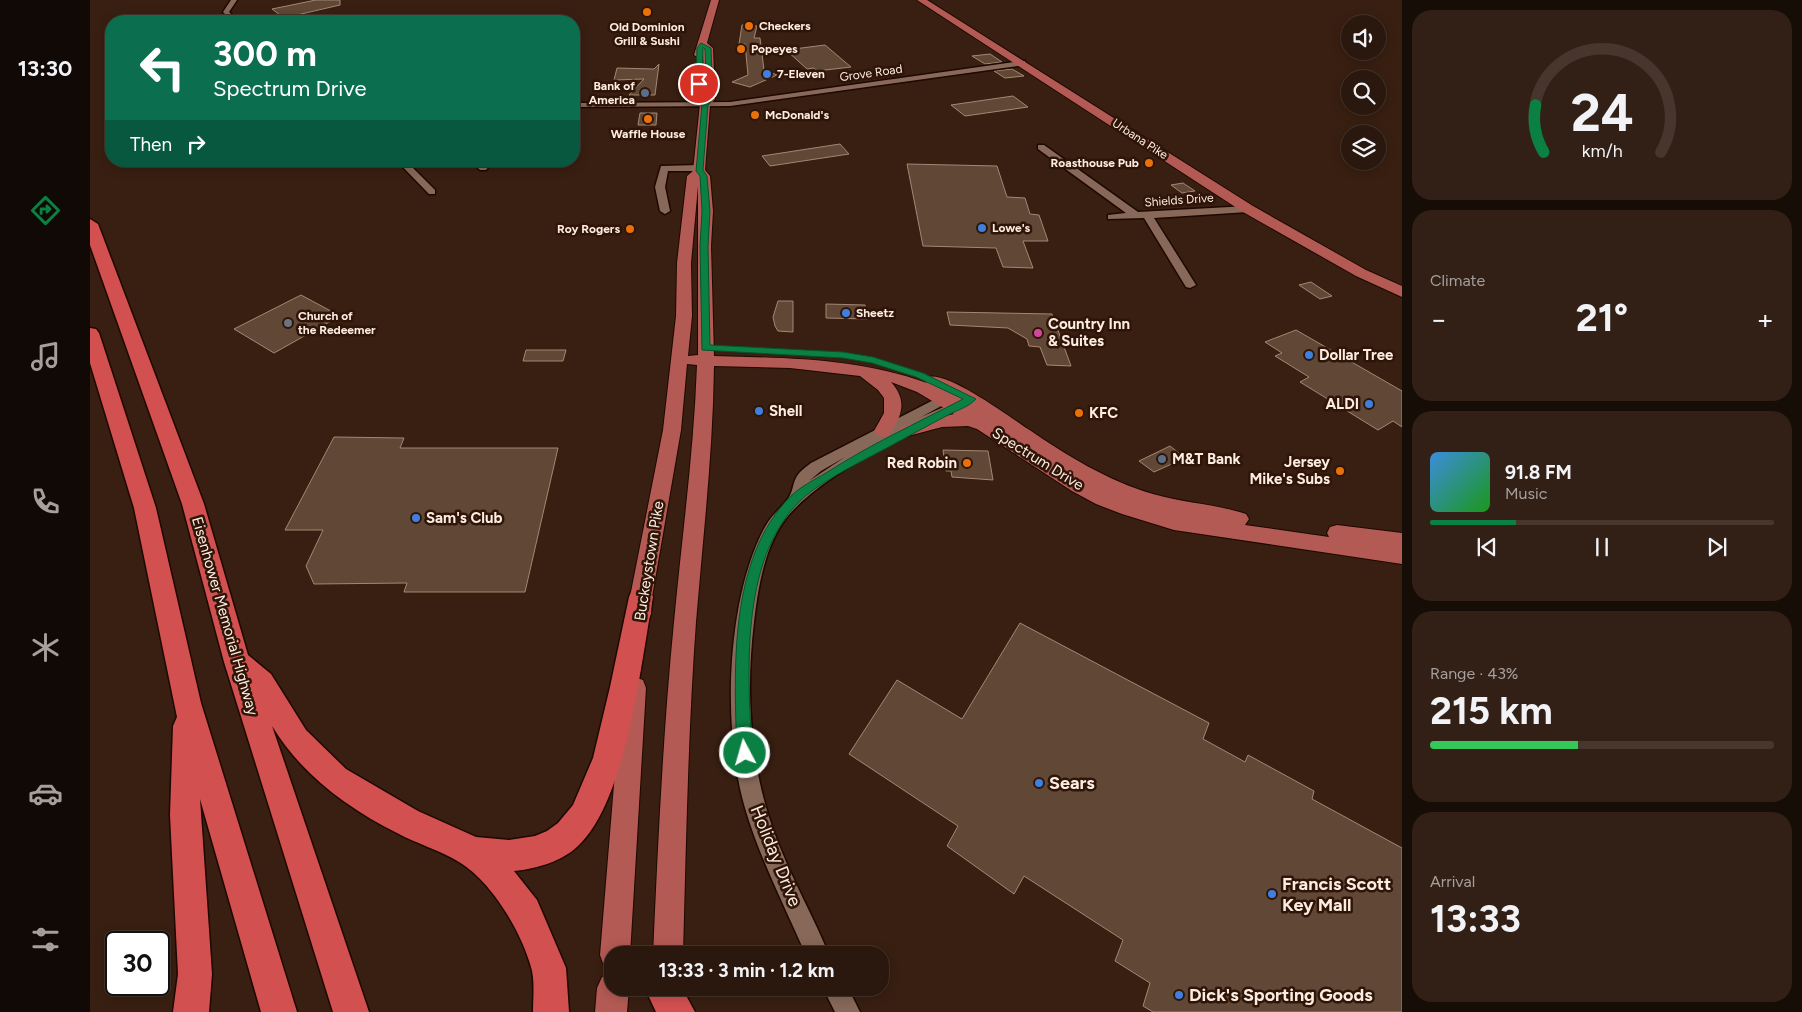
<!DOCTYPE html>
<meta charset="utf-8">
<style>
body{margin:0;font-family:Figtree,sans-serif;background:#322016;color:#f1f3f6;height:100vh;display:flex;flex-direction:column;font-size:19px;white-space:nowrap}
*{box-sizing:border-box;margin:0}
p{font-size:16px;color:#a59f9d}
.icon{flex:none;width:28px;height:28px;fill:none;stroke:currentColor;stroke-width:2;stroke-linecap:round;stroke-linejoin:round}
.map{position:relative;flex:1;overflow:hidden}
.sheet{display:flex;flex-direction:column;gap:10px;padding:10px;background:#170d07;width:400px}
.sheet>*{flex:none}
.hud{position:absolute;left:15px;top:15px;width:475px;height:152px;border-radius:20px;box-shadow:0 2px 12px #0003,0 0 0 1px #46362e;background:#0b6e4f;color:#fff;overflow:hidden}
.tools{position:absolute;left:1251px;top:15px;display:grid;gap:10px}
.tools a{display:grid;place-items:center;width:45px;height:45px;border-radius:50%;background:#2a170d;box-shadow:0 2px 12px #0003,0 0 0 1px #46362e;font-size:25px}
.speed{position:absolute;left:15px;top:931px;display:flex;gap:10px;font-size:25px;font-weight:700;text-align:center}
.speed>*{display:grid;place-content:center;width:65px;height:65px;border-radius:50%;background:#2a170d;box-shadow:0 2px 12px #0003,0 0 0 1px #46362e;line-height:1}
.speed .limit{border:2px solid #111;border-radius:8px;background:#fff;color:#111}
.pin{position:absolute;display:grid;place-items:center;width:42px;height:42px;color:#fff;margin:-21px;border:2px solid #fff;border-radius:50%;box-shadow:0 1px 5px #0007}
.me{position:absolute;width:55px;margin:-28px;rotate:354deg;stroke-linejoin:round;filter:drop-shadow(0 0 4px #0008)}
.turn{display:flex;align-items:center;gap:18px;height:105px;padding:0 25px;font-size:22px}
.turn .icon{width:65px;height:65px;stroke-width:2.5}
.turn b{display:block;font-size:35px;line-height:42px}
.then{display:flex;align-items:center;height:48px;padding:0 25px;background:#0003;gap:10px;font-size:19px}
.big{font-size:38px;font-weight:700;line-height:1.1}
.sheet .card{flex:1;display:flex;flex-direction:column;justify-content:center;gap:8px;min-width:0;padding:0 18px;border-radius:20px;background:#322016}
.sheet .dial{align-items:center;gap:0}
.dial svg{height:130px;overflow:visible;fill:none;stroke:#46362e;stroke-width:7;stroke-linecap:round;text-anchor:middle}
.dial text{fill:#f1f3f6;stroke:none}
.song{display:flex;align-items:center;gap:15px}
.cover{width:60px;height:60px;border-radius:8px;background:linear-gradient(135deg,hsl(210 70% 55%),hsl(120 70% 35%))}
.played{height:5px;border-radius:2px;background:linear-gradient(90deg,#0b8043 25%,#46362e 25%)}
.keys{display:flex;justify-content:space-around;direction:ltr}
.heat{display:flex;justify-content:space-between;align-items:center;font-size:28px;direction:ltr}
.charge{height:8px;border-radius:4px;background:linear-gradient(90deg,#34c759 43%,#46362e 0)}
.trip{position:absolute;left:514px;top:946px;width:285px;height:50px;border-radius:20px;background:#2a170d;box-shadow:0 2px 12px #0003,0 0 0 1px #46362e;font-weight:700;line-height:50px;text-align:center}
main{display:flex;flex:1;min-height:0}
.dock{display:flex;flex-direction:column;width:90px;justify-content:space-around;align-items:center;background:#110905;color:#a59f9d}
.dock .icon{width:35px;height:35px}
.dock .current{color:#0b8043}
.dock b{font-size:22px;color:#f1f3f6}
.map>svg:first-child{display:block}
</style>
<main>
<nav class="dock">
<b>13:30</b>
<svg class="icon current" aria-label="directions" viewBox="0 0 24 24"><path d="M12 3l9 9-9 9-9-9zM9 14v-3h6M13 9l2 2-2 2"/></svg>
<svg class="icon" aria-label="music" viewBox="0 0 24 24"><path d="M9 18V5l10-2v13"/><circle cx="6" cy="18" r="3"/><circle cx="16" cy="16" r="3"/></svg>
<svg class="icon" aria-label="phone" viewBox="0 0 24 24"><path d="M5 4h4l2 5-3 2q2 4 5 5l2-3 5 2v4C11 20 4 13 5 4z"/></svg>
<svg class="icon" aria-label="climate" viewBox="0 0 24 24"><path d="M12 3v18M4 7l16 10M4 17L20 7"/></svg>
<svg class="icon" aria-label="car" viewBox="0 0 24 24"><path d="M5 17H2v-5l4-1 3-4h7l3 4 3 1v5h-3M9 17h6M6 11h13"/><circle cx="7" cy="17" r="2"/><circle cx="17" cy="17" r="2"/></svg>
<svg class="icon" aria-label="filters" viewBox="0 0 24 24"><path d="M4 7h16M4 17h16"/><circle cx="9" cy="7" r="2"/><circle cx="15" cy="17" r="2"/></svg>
</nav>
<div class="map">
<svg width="1312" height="1012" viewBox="0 0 1312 1012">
<rect width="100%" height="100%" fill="#381f11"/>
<!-- building -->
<path fill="#614836" stroke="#a48773" d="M226 0H250V5L194 18 182 9Z
M652 25 667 26 664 38H670L674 70 687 75 660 87 642 82 658 75 655 44H649Z
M735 45 761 67 727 71 724 68 717 69 696 50Z
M900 54 912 62 895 64 882 56Z
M569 64 565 95H539L554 79 524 80 527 68 564 69Z
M922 69 934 76 915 78 904 71Z
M923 96 938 107 875 116 861 105Z
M550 113H567L566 125H548Z
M750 144 759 154 680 166 672 156Z
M817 164 907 166 917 197 935 198 940 214 949 215 958 241H933L943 268 913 267 906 248 833 246Z
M1093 183 1105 191 1092 193 1081 185Z
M1221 282 1242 296 1230 299 1209 285Z
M211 295 250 316 184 353 144 329Z
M688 301H703V332L688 331 685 326 683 317Z
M736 304 775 305 777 319 736 318Z
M857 312 962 314 981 366 957 365 950 347 939 346 937 339 918 328 860 325Z
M1206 330 1312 391V427L1303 421 1288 430 1210 382 1219 377 1185 356 1192 353 1175 342Z
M436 350H476L473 361H433Z
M244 437 314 438 310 448H468L435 592H314L317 583 224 584 216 566 233 530H195Z
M1080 446 1095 458 1064 472 1049 461Z
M853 450 898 451 903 480 862 477 861 471H856Z
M930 623 1119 723 1113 739 1155 762 1158 755 1224 791 1222 799 1312 848V1012H1063L1053 1006 1060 983 1025 961 1033 940 934 876 924 894 857 846 868 826 759 754 807 680 872 719Z"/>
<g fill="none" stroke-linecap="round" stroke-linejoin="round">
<!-- minor casing -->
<g stroke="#1e0800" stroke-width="3">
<path id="minor" d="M141 0H147L139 12 148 21H142L133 12Z
M932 61H935V65L640 106 484 107V103L640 102Z
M948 145H954L1048 212 1158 206 1163 209 1158 212 1064 218 1106 285 1100 288 1096 287 1054 218 1018 219V215L1036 213 948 149Z
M307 161H316L345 190V194H339Z
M394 161H403L396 170H390L388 168Z
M571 166 609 165 614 168 609 171H578L575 187 580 211 575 214 570 211 565 187Z
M863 390 870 394 868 397 831 417 874 398 881 402 879 405C826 429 728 475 694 521 674 549 668 589 664 622 655 698 660 773 689 845 704 883 724 918 739 955H716C695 907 670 859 655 808 632 730 636 599 675 527 681 515 692 508 699 497 703 491 703 482 707 476 710 471 716 467 721 463ZM755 457 719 481 731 471Z
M733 988H758L770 1012H745Z"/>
</g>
<!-- major casing -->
<g stroke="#1e0800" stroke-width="2">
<path id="major" d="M621 0H629L617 43 623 48 625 99 620 105 615 170 620 176 623 211 621 246 624 356C698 358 767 358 837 383L835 381 838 377C859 372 918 416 938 429 976 455 1018 481 1063 494 1093 503 1126 504 1156 514L1159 519 1155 525 1239 537 1237 533 1240 527 1247 525 1312 533V564L1084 530 1032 514 1006 504 982 491 887 429 878 426 852 427 818 436 812 434 809 430 812 426 864 414 827 392 801 382C818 401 812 416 799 435L793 437 787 435 784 431 794 413V398L788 390 770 376 700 368 624 366C623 452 613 537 606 622 598 733 596 844 593 955H563C568 844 573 733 584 622 592 536 604 451 607 365L597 364 591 430 562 597 561 614 558 621 550 623 542 621 539 614 540 597 573 430 586 316 587 263 597 176 603 171 610 104 615 98 613 55 609 58 604 55ZM608 186V355L598 356 602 316 601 263Z
M827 0H837L1163 206 1276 270 1312 286V297L1266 276 1153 212Z
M544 677 553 680 556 688 540 955H522V969L514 966 510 955 532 688 535 680Z
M522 973V988H539L537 1012H505L507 988 512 977Z"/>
</g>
<!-- highway casing -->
<g stroke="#1e0800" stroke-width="3">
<path id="highway" d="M0 219 8 224 114 504 158 655 181 674 216 730 256 769 328 811 386 837 419 840 445 836 457 831 468 823 483 805 503 758 520 687 539 597 542 590 551 587 560 590 563 597C551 663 537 797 490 844 474 861 446 869 424 871L447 900 476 968 479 1012H443C443 998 445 980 441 967 431 931 401 881 369 862 350 850 327 844 307 833 257 808 211 774 182 726L279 1012H243L134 662 92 504 0 245Z
M0 328 6 329 9 333 66 508 111 703 207 1012H171L110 799 122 974 119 1012H83L88 974 80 815 83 726 87 717 44 508 0 363Z
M562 988H592L605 1012H566L558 995Z"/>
</g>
<!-- minor -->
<use href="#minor" fill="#886959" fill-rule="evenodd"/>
<!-- major -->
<use href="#major" fill="#b45a54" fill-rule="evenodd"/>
<!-- highway -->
<use href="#highway" fill="#d25050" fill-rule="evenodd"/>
</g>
<!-- route -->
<path fill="#0b8043" stroke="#07532c" d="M611 43 621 48 623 99 618 105 613 170 617 176 620 211 618 246 620 345 753 352 783 357 833 373 886 399C880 406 868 410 860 414 837 426 815 438 793 450 770 462 726 484 709 502 649 562 658 675 662 753L660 758 655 760 650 758 647 753C644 672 638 558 701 496 710 487 724 480 736 473 779 445 827 423 873 399L826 377 782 363 753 358 612 350 610 246 612 211 610 176 606 171 612 104 617 99 615 49 613 47 612 84 609 86 606 84 607 48Z"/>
<!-- markers -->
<g fill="#e8710a" stroke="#2e1507" stroke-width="2">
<circle cx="557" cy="12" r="5"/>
<circle cx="659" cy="26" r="5"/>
<circle cx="651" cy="49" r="5"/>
<circle cx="665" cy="115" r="5"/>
<circle cx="558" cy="119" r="5"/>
<circle cx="1059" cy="163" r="5"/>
<circle cx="540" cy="229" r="5"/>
<circle cx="989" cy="413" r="5"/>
<circle cx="877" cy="463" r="5"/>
<circle cx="1250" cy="471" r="5"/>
</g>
<g fill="#3f7fe0" stroke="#2e1507" stroke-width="2">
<circle cx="677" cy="74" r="5"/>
<circle cx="892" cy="228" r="5"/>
<circle cx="756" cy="313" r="5"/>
<circle cx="1219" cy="355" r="5"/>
<circle cx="1279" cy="404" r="5"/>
<circle cx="669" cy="411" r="5"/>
<circle cx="326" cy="518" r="5"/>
<circle cx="949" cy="783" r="5"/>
<circle cx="1182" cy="894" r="5"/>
<circle cx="1089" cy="995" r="5"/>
</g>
<g fill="#5c6f8a" stroke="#2e1507" stroke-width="2">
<circle cx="555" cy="93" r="5"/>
<circle cx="1072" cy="459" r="5"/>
</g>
<circle fill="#6b7280" stroke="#2e1507" stroke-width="2" cx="198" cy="323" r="5"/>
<circle fill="#d1479c" stroke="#2e1507" stroke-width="2" cx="948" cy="333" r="5"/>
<g text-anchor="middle" stroke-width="5" stroke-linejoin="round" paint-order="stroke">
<!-- far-poi labels -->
<g font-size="12" font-weight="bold" fill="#fdece2" stroke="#2e1507" text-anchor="start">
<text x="669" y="30">Checkers</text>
<text x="557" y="31" text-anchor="middle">Old Dominion<tspan x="557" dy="14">Grill &amp; Sushi</tspan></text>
<text x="661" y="53">Popeyes</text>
<text x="687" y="78">7-Eleven</text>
<text x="545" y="90" text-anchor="end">Bank of<tspan x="545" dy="14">America</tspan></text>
<text x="675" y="119">McDonald's</text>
<text x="558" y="138" text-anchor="middle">Waffle House</text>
<text x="1049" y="167" text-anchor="end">Roasthouse Pub</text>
<text x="902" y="232">Lowe's</text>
<text x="530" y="233" text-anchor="end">Roy Rogers</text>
<text x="766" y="317">Sheetz</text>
<text x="208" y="320">Church of<tspan x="208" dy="14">the Redeemer</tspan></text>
</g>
<!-- far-street labels -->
<g font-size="12" fill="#fdece2" stroke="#2e1507">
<text transform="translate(781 73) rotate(-8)" y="4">Grove Road</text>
<text transform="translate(1050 139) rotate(33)" y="4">Urbana Pike</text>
<text transform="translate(1089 200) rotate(-4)" y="4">Shields Drive</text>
</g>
<!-- poi labels -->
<g font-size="15" font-weight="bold" fill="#fdece2" stroke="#2e1507" text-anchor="start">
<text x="958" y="329">Country Inn<tspan x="958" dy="17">&amp; Suites</tspan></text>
<text x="1229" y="360">Dollar Tree</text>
<text x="1269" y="409" text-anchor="end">ALDI</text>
<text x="679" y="416">Shell</text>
<text x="999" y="418">KFC</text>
<text x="1082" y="464">M&amp;T Bank</text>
<text x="1240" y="467" text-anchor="end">Jersey<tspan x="1240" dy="17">Mike's Subs</tspan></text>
<text x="867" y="468" text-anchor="end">Red Robin</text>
<text x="336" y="523">Sam's Club</text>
</g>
<!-- street labels -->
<g font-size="15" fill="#fdece2" stroke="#2e1507">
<text transform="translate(948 459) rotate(32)" y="5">Spectrum Drive</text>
<text transform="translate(559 561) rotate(-81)" y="5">Buckeystown Pike</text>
<text transform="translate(135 616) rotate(74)" y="5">Eisenhower Memorial Highway</text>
</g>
<!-- near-poi labels -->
<g font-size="18" font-weight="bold" fill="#fdece2" stroke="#2e1507" text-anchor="start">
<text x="959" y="789">Sears</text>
<text x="1192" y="890">Francis Scott<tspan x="1192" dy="21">Key Mall</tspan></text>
<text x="1099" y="1001">Dick's Sporting Goods</text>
</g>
<!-- near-street labels -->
<g font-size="18" fill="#fdece2" stroke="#2e1507">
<text transform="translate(686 856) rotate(68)" y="6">Holiday Drive</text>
</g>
</g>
</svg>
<div class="tools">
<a><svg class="icon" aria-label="sound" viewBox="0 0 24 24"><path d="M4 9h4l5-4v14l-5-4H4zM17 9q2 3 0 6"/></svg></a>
<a><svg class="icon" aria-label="search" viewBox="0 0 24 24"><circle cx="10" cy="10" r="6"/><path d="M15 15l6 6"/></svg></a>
<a><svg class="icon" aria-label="layers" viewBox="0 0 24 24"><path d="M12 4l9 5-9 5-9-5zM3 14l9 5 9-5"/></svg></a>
</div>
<div class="speed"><div class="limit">30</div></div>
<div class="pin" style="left:609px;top:84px;background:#d93025"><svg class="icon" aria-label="arrive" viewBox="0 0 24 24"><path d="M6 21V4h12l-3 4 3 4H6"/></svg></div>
<svg class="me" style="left:655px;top:753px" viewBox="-20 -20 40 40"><circle r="17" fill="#0b8043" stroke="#fff" stroke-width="3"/><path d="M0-11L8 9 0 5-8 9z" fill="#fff"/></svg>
<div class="trip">13:33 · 3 min · 1.2 km</div>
<div class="hud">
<div class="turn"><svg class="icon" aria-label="left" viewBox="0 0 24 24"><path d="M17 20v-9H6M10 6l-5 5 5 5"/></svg><div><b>300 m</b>Spectrum Drive</div></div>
<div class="then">Then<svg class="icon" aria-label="right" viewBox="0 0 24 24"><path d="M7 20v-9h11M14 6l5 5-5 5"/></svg></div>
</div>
</div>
<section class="sheet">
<div class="card dial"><svg viewBox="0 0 100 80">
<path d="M14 69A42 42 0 1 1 86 69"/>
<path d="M14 69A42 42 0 0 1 9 40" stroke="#0b8043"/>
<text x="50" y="56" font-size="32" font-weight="700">24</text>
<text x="50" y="72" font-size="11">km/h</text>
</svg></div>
<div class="card"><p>Climate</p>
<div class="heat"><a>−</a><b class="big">21°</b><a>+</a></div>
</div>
<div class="card">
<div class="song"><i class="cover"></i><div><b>91.8 FM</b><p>Music</p></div></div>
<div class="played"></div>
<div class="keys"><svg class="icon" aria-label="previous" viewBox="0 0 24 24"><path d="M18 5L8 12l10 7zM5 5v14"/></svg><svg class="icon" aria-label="pause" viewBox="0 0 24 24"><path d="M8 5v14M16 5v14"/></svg><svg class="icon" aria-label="next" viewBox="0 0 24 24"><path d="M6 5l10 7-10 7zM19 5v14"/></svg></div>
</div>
<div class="card"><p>Range · 43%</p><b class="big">215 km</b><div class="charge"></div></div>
<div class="card"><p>Arrival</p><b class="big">13:33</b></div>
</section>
</main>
